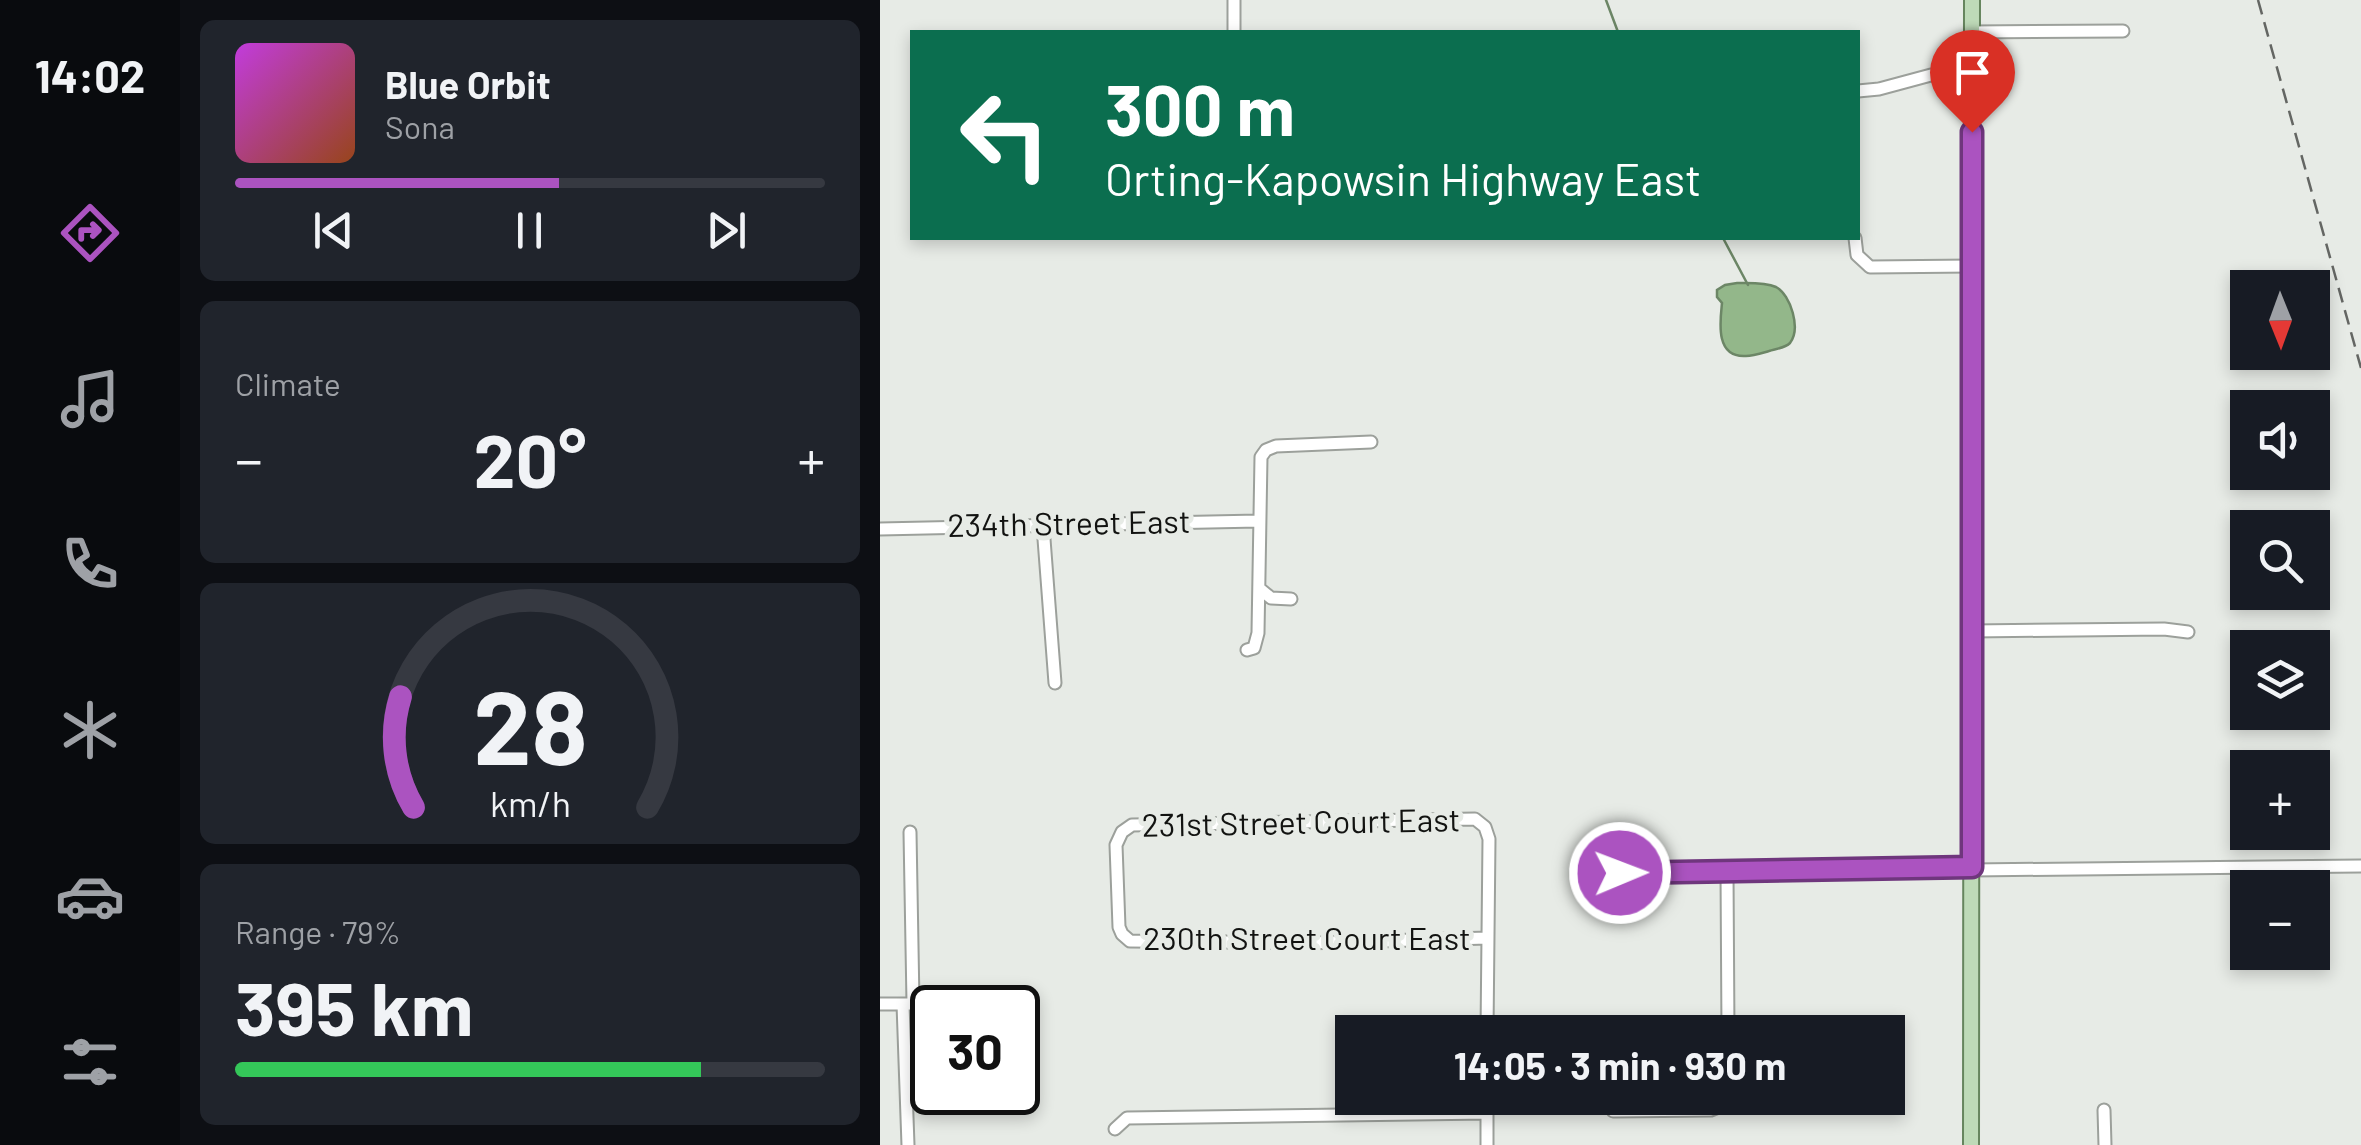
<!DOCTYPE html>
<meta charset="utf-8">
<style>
body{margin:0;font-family:Barlow,sans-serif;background:#20242c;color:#f1f3f6;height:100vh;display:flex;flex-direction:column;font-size:38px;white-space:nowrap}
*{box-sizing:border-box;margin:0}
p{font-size:32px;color:#9ea1a6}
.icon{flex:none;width:55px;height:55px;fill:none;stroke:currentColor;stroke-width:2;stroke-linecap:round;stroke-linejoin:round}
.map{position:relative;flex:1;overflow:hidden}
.drawer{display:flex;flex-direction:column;gap:20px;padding:20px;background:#0d0f14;width:700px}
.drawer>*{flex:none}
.top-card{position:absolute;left:30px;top:30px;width:950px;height:210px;border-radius:0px;box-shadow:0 5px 15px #0003;background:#0b6e4f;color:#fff;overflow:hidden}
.needle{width:65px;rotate:179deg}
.controls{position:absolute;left:1350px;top:270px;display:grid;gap:20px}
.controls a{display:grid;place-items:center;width:100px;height:100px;border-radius:0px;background:#171b24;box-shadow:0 5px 15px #0003;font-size:50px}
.speed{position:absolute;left:30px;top:985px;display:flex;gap:20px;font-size:50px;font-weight:700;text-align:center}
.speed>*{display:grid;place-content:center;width:130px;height:130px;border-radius:50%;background:#171b24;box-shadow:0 5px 15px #0003;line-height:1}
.speed .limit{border:5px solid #111;border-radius:15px;background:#fff;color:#111}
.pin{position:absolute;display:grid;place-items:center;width:85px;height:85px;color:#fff;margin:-102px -42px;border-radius:50% 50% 50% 0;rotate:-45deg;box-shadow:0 0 10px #0007}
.pin .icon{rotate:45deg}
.me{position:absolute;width:110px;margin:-55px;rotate:89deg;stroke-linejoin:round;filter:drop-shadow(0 0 8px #0008)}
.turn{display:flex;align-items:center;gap:35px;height:210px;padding:0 30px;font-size:45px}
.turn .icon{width:130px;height:130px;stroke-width:2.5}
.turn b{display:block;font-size:70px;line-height:85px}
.big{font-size:75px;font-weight:700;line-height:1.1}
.drawer .tile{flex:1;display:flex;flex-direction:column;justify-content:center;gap:15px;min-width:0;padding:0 35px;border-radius:15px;background:#20242c}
.drawer .dial{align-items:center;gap:0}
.dial svg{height:260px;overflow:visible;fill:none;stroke:#363941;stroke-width:7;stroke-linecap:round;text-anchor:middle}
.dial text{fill:#f1f3f6;stroke:none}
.song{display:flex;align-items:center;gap:30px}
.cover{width:120px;height:120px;border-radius:15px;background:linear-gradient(135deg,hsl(290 70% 55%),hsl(20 70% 35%))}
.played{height:10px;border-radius:5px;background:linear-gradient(90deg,#ab53c0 55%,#363941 55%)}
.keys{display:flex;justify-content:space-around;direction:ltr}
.heat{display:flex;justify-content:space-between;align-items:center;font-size:55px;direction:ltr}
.charge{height:15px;border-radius:8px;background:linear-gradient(90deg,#34c759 79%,#363941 0)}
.trip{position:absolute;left:455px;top:1015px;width:570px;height:100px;border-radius:0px;background:#171b24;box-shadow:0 5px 15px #0003;font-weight:700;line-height:100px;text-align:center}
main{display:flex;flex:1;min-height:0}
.tabs{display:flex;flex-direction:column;width:180px;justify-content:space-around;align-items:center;background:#090b0e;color:#9ea1a6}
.tabs .icon{width:70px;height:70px}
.tabs .selected{color:#ab53c0}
.tabs b{font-size:45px;color:#f1f3f6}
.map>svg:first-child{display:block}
</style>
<main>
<nav class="tabs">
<b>14:02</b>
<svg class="icon selected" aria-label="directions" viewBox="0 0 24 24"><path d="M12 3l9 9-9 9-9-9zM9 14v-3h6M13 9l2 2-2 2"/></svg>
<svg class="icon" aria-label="music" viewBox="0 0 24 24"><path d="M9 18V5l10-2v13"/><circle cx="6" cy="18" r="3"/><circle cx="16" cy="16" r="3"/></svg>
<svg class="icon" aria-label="phone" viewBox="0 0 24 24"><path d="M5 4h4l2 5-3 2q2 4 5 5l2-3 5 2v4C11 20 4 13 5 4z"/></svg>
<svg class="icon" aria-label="climate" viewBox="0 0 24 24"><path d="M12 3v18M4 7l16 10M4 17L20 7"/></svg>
<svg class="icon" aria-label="car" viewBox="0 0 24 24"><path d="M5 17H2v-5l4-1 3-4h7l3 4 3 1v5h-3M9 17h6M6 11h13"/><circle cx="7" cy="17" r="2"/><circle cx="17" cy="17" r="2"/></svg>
<svg class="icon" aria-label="filters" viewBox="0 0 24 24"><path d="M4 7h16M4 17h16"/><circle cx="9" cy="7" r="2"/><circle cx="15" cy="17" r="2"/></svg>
</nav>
<section class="drawer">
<div class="tile">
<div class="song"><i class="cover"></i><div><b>Blue Orbit</b><p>Sona</p></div></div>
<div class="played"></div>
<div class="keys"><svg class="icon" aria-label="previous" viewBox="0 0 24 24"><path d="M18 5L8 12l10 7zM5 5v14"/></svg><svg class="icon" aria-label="pause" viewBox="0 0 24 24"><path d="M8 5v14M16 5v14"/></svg><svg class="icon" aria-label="next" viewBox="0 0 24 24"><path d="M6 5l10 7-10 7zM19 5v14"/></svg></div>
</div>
<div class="tile"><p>Climate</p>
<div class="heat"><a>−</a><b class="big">20°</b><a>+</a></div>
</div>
<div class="tile dial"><svg viewBox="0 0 100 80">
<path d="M14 69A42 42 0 1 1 86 69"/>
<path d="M14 69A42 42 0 0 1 10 35" stroke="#ab53c0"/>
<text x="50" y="56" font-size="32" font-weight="700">28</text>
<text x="50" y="72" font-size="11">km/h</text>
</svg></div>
<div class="tile"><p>Range · 79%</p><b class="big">395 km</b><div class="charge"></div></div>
</section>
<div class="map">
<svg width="1481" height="1145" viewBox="0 0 1481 1145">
<rect width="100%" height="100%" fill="#e7ebe6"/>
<!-- water -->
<path fill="#93b78a" stroke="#6c8666" stroke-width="2.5" d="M857 283C869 283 885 282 896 287 911 295 921 329 910 343 905 348 895 349 889 351 882 353 873 356 866 356 835 358 840 322 842 303L837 297V290L845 285Z"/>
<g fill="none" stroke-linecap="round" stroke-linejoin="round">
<!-- stream -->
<path stroke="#6c8666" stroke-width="2.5" d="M726 0 738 32
M843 238 868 285"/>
<!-- minor casing -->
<g stroke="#9ca09b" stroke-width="15">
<path id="minor" d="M354 32V0
M1092 32 1243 31
M978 91 999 89 1051 75 1092 81
M975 238 977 255 990 267 1092 266
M163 526 175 683
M0 529 378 521
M380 589 391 598 411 599
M1092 631 1284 629 1308 632
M367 650 374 648 378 633 381 457 386 450 396 446 491 442
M30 832 33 1003
M1092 870 1481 866
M847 872 848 1032
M739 873 1092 867
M0 1004H94
M23 1004 28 1145
M607 1032 609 839 605 827 595 819 252 825 242 832 236 845 239 927 242 934 250 941 425 943 608 938
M1224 1110 1225 1145
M733 1111 831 1110 841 1106 847 1098
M235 1129 247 1118 607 1113
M607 1145V1098"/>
</g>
<!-- major casing -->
<g stroke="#66855e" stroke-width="18">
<path id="major" d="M1091 1145 1092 0"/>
</g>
<!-- minor -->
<use href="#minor" stroke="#fff" stroke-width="11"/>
<!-- major -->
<use href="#major" stroke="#bedab8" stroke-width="14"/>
<!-- rail -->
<path stroke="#646663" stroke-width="2.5" stroke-dasharray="15 8" stroke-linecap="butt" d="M1378 0 1481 368"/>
</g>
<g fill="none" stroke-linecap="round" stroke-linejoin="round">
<!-- route casing -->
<g stroke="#6f367d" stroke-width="25">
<path id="route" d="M740 873 1092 867V132"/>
</g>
<!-- route -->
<use href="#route" stroke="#ab53c0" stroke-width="18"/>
</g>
<g text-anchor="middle" stroke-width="10" stroke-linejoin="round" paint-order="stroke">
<!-- street labels -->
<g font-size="32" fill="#121311" stroke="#e7ebe6">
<text transform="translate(189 524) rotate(-1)" y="11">234th Street East</text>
<text transform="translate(421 823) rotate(-1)" y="11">231st Street Court East</text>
<text x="427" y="950">230th Street Court East</text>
</g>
</g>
</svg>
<div class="controls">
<a><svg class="needle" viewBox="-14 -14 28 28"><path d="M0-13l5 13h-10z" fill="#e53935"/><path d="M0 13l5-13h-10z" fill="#9ea1a6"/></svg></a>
<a><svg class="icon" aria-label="sound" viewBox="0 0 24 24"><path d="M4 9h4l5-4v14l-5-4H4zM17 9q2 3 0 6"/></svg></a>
<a><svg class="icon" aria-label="search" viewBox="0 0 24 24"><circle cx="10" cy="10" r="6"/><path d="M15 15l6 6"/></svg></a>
<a><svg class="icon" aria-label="layers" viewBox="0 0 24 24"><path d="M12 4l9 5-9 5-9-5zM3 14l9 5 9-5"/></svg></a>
<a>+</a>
<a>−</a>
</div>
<div class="speed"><div class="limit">30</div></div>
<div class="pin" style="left:1092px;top:132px;background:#d93025"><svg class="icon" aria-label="arrive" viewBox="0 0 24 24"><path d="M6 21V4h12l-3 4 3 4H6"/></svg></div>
<svg class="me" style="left:740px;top:873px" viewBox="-20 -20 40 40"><circle r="17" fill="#ab53c0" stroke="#fff" stroke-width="3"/><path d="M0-11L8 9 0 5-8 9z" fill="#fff"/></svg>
<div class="trip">14:05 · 3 min · 930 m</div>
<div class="top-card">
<div class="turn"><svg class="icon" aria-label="left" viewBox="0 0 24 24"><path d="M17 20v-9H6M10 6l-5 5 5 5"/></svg><div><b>300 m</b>Orting-Kapowsin Highway East</div></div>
</div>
</div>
</main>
